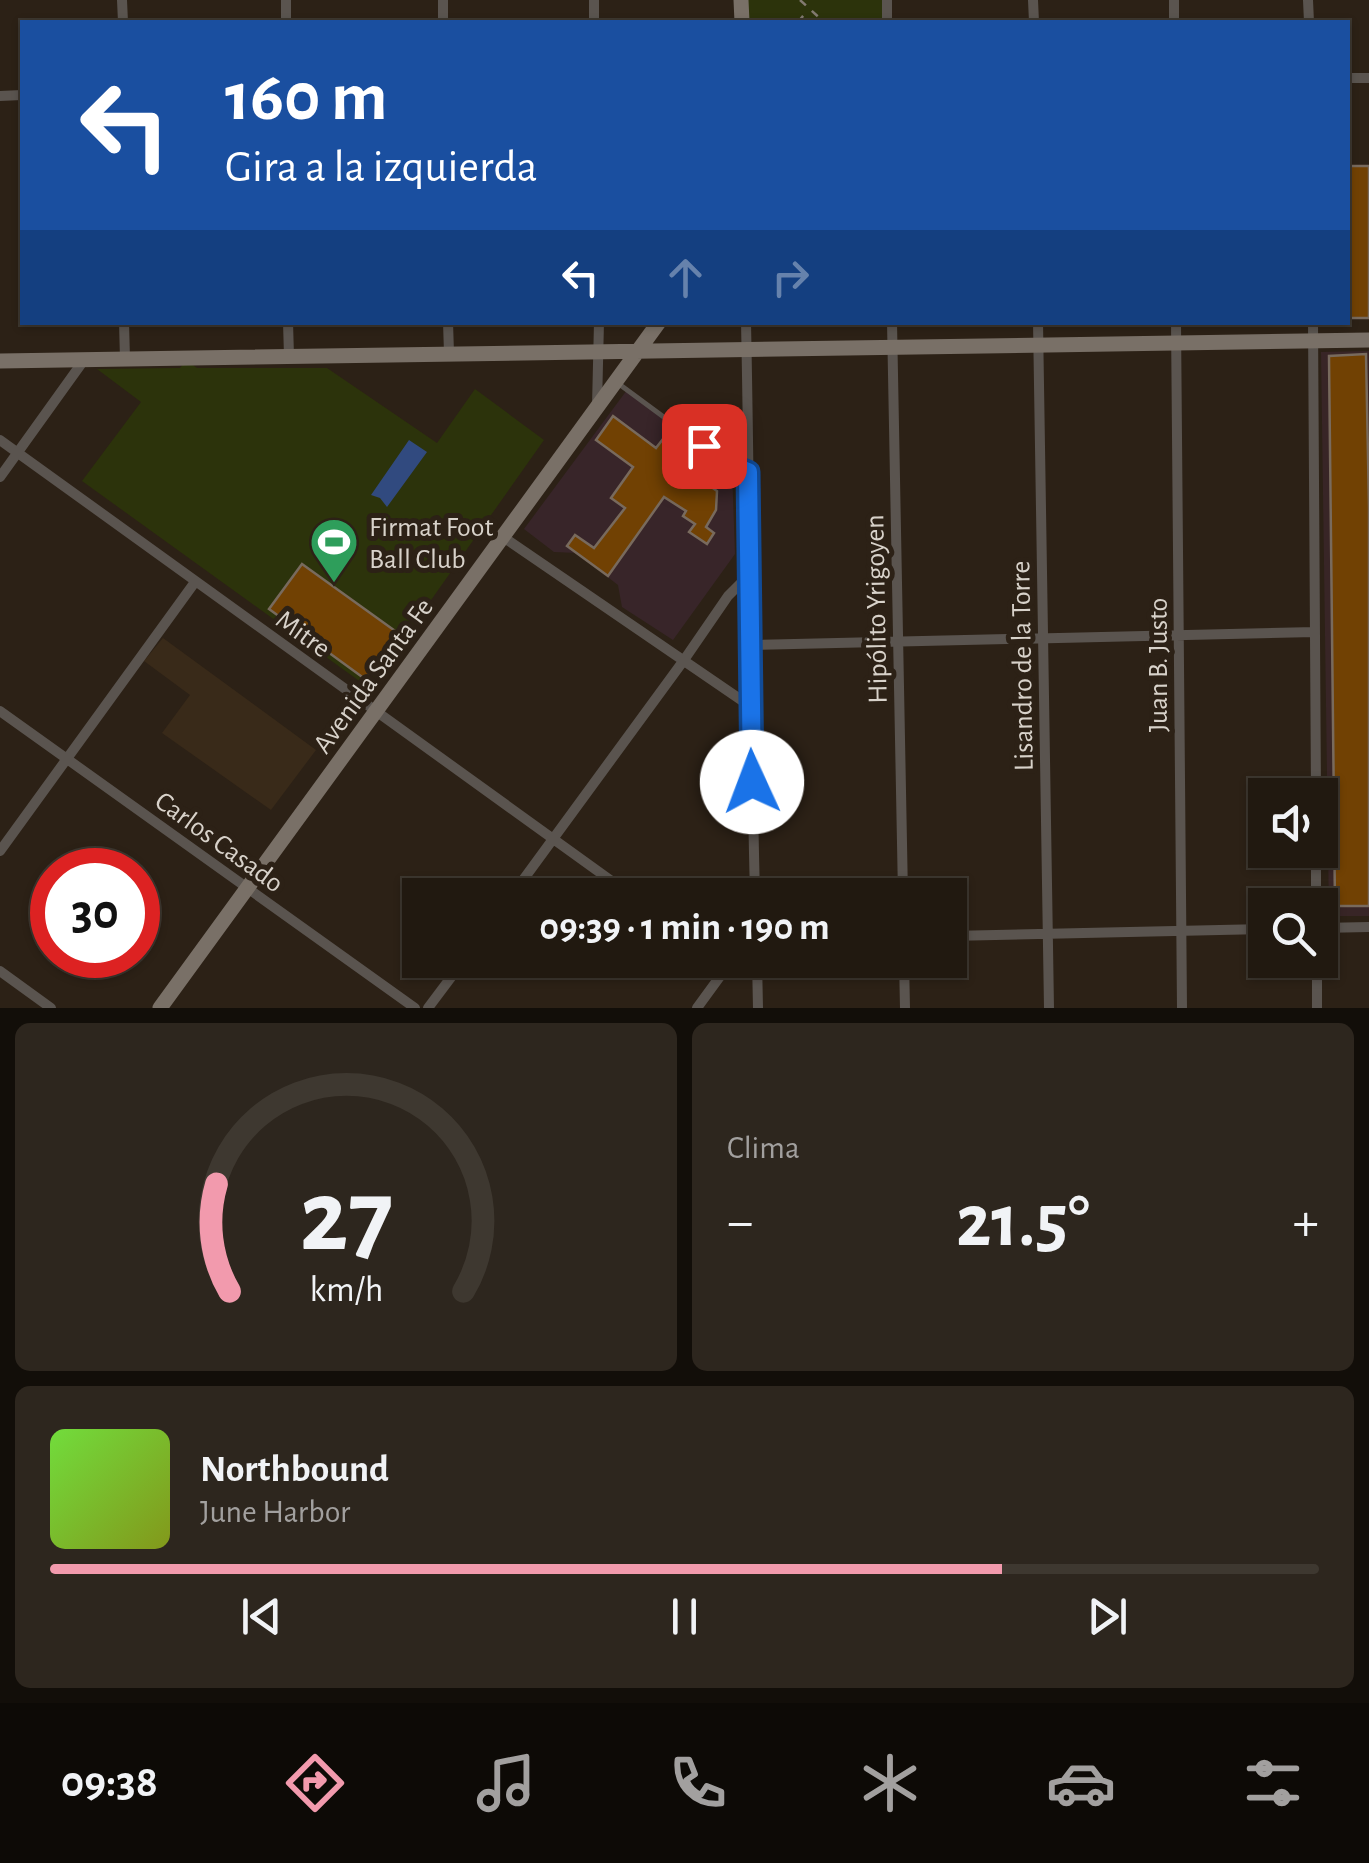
<!DOCTYPE html>
<html lang="es">
<meta charset="utf-8">
<style>
body{margin:0;font-family:"Alegreya Sans",sans-serif;background:#2d261e;color:#f1f3f6;height:100vh;display:flex;flex-direction:column;font-size:38px;white-space:nowrap}
*{box-sizing:border-box;margin:0}
p{font-size:32px;color:#a2a09f}
.icon{flex:none;width:55px;height:55px;fill:none;stroke:currentColor;stroke-width:2;stroke-linecap:round;stroke-linejoin:round}
.map{position:relative;height:1008px;overflow:hidden}
.side{display:flex;flex-direction:column;gap:15px;padding:15px;background:#120e09;flex:1}
.side>*{flex:none}
.top-card{position:absolute;left:20px;top:20px;width:1330px;height:305px;border-radius:0px;box-shadow:0 2px 8px #0004,0 0 0 2px #3e3830;background:#1a4fa0;color:#fff;overflow:hidden}
.buttons{position:absolute;left:1248px;top:778px;display:grid;gap:20px}
.buttons a{display:grid;place-items:center;width:90px;height:90px;border-radius:0px;background:#211910;box-shadow:0 2px 8px #0004,0 0 0 2px #3e3830;font-size:50px}
.speed{position:absolute;left:30px;top:848px;display:flex;gap:20px;font-size:50px;font-weight:700;text-align:center}
.speed>*{display:grid;place-content:center;width:130px;height:130px;border-radius:50%;background:#211910;box-shadow:0 2px 8px #0004,0 0 0 2px #3e3830;line-height:1}
.speed .limit{border:15px solid #d22;background:#fff;color:#111}
.pin{position:absolute;display:grid;place-items:center;width:85px;height:85px;color:#fff;margin:-42px;border-radius:20px;box-shadow:0 5px 15px #0006}
.me{position:absolute;width:110px;margin:-55px;rotate:358deg;stroke-linejoin:round;filter:drop-shadow(0 0 8px #0008)}
.turn{display:flex;align-items:center;gap:35px;height:210px;padding:0 40px;font-size:45px}
.turn .icon{width:130px;height:130px;stroke-width:2.5}
.turn b{display:block;font-size:70px;line-height:85px}
.lanes{display:flex;align-items:center;height:95px;padding:0 40px;background:#0003;justify-content:center;gap:50px;direction:ltr}
.lanes .off{opacity:.35}
.big{font-size:75px;font-weight:600;line-height:1.1}
.side .widget{flex:1;display:flex;flex-direction:column;justify-content:center;gap:15px;min-width:0;padding:0 35px;border-radius:15px;background:#2d261e}
.side .dial{align-items:center;gap:0}
.dial svg{height:260px;overflow:visible;fill:none;stroke:#3e3830;stroke-width:7;stroke-linecap:round;text-anchor:middle}
.dial text{fill:#f1f3f6;stroke:none}
.song{display:flex;align-items:center;gap:30px}
.cover{width:120px;height:120px;border-radius:15px;background:linear-gradient(135deg,hsl(100 70% 55%),hsl(70 70% 35%))}
.played{height:10px;border-radius:5px;background:linear-gradient(90deg,#f29aad 75%,#3e3830 75%)}
.keys{display:flex;justify-content:space-around;direction:ltr}
.heat{display:flex;justify-content:space-between;align-items:center;font-size:55px;direction:ltr}
.side .tiles{flex:1;display:grid;gap:15px;grid-template-columns:1fr 1fr}
.widget:last-child{grid-column:span 2}
.trip{position:absolute;left:402px;top:878px;width:565px;height:100px;border-radius:0px;background:#211910;box-shadow:0 2px 8px #0004,0 0 0 2px #3e3830;font-weight:600;line-height:100px;text-align:center}
.tabs{display:flex;height:160px;justify-content:space-around;align-items:center;background:#0d0a06;color:#a2a09f}
.tabs .icon{width:70px;height:70px}
.tabs .on{color:#f29aad}
.tabs b{font-size:45px;color:#f1f3f6}
.map>svg:first-child{display:block}
</style>
<div class="map">
<svg width="1369" height="1008" viewBox="0 0 1369 1008">
<rect width="100%" height="100%" fill="#2c2116"/>
<!-- built -->
<path fill="#392a19" d="M163 638 316 750 271 810 162 733 190 695 144 661Z"/>
<!-- industrial -->
<path fill="#382526" d="M1369 351V916H1329L1321 352Z"/>
<!-- medical -->
<path fill="#382529" d="M627 390 732 468 735 554 673 640 622 607 618 585 577 553 554 552 524 529Z"/>
<!-- green -->
<path fill="#2c330b" d="M741 0H887V22H742Z
M186 360 197 368H327L437 443 475 389 544 440 369 688 82 481 141 402 97 369 180 368Z"/>
<!-- water -->
<path fill="#314a7f" d="M409 440 427 452 387 507 380 498 371 495Z"/>
<!-- building -->
<path fill="#714103" stroke="#786a5d" stroke-width="2.5" d="M1348 166H1369V318H1348Z
M1366 354 1369 507V906H1335L1329 356Z
M613 416 656 448 670 430 686 441 670 463 697 484 700 479 717 491 716 510 706 527 714 533 707 544 689 532 695 524 683 516 686 511 664 497 608 576 567 546 575 535 594 548 625 508 611 498 633 467 596 440Z
M302 564 398 633 365 679 269 609Z"/>
<g fill="none" stroke-linecap="round" stroke-linejoin="round">
<!-- path -->
<path stroke="#827a70" stroke-width="2.5" stroke-dasharray="8 8" stroke-linecap="butt" d="M800 0 824 22
M798 22 808 10"/>
<!-- lane -->
<path stroke="#5a544f" stroke-width="5" d="M619 384 726 463 746 471"/>
<!-- street -->
<path stroke="#5a544f" stroke-width="10" d="M122 0 123 22
M286 0V22
M443 0V22
M594 0V22
M887 0V22
M1033 0 1034 22
M1174 0V22
M1308 0 1309 22
M1348 78H1369
M0 96 22 95
M124 322 125 359
M288 322 289 356
M448 322 449 353
M746 322C750 513 750 704 755 895
M892 322 903 895
M1038 322 1049 1008
M1176 322 1182 1008
M1313 322 1316 795
M597 406 599 322
M0 440 631 895
M0 477 84 360
M503 537 750 706
M752 645 1315 632
M0 711 415 1008
M1316 850V905
M0 851 195 582
M512 895 684 660 728 596 750 574
M1320 928 1369 927
M950 936 1265 929
M757 960 758 1008
M904 960 905 1008
M1317 960V1008
M725 961 746 971H757
M0 971 51 1008
M428 1008 464 960
M697 1008 732 960"/>
<!-- secondary -->
<path stroke="#797067" stroke-width="15" d="M741 0 742 22
M0 361 1369 340
M160 1008 659 322"/>
</g>
<g fill="none" stroke-linecap="round" stroke-linejoin="round">
<!-- route casing -->
<g stroke="#114b97" stroke-width="25">
<path id="route" d="M704 446 726 463 748 472 752 782"/>
</g>
<!-- route -->
<use href="#route" stroke="#1a73e8" stroke-width="18"/>
</g>
<!-- icons -->
<defs>
<g id="stadium-pin" transform="scale(2.5)"><path d="M0 17L-7.5 6A9.5 9.5 0 1 1 7.5 6Z" fill="#2e9e5b" stroke="#2c2116"/><path d="M0-5a6.5 5 0 1 0 0 10a6.5 5 0 1 0 0-10ZM-3.5-1.8h7v3.6h-7Z" fill="#fff"/></g>
</defs>
<g fill-rule="evenodd">
<use href="#stadium-pin" x="334" y="542"/>
</g>
<g text-anchor="middle" stroke-width="10" stroke-linejoin="round" paint-order="stroke">
<!-- poi labels -->
<g font-size="28" fill="#d8d2ca" stroke="#2c2116" text-anchor="start">
<text x="369" y="536">Firmat Foot<tspan x="369" dy="32">Ball Club</tspan></text>
</g>
<!-- street labels -->
<g font-size="28" fill="#d8d2ca" stroke="#2c2116">
<text transform="translate(875 609) rotate(-91)" y="10">Hipólito Yrigoyen</text>
<text transform="translate(304 633) rotate(36)" y="10">Mitre</text>
<text transform="translate(1157 665) rotate(-90)" y="10">Juan B. Justo</text>
<text transform="translate(1021 666) rotate(-91)" y="10">Lisandro de la Torre</text>
<text transform="translate(372 675) rotate(-54)" y="10">Avenida Santa Fe</text>
<text transform="translate(220 841) rotate(36)" y="10">Carlos Casado</text>
</g>
</g>
</svg>
<div class="buttons">
<a><svg class="icon" aria-label="sound" viewBox="0 0 24 24"><path d="M4 9h4l5-4v14l-5-4H4zM17 9q2 3 0 6"/></svg></a>
<a><svg class="icon" aria-label="search" viewBox="0 0 24 24"><circle cx="10" cy="10" r="6"/><path d="M15 15l6 6"/></svg></a>
</div>
<div class="speed"><div class="limit">30</div></div>
<div class="pin" style="left:704px;top:446px;background:#d93025"><svg class="icon" aria-label="arrive" viewBox="0 0 24 24"><path d="M6 21V4h12l-3 4 3 4H6"/></svg></div>
<svg class="me" style="left:752px;top:782px" viewBox="-20 -20 40 40"><circle r="19" fill="#fff"/><path d="M0-13L10 11 0 6-10 11z" fill="#1a73e8"/></svg>
<div class="trip">09:39 · 1 min · 190 m</div>
<div class="top-card">
<div class="turn"><svg class="icon" aria-label="left" viewBox="0 0 24 24"><path d="M17 20v-9H6M10 6l-5 5 5 5"/></svg><div><b>160 m</b>Gira a la izquierda</div></div>
<div class="lanes"><svg class="icon" aria-label="left" viewBox="0 0 24 24"><path d="M17 20v-9H6M10 6l-5 5 5 5"/></svg><svg class="icon off" aria-label="ahead" viewBox="0 0 24 24"><path d="M12 20V5M6 11l6-6 6 6"/></svg><svg class="icon off" aria-label="right" viewBox="0 0 24 24"><path d="M7 20v-9h11M14 6l5 5-5 5"/></svg></div>
</div>
</div>
<section class="side">
<div class="tiles">
<div class="widget dial"><svg viewBox="0 0 100 80">
<path d="M14 69A42 42 0 1 1 86 69"/>
<path d="M14 69A42 42 0 0 1 10 36" stroke="#f29aad"/>
<text x="50" y="56" font-size="32" font-weight="700">27</text>
<text x="50" y="72" font-size="11">km/h</text>
</svg></div>
<div class="widget"><p>Clima</p>
<div class="heat"><a>−</a><b class="big">21.5°</b><a>+</a></div>
</div>
<div class="widget">
<div class="song"><i class="cover"></i><div><b>Northbound</b><p>June Harbor</p></div></div>
<div class="played"></div>
<div class="keys"><svg class="icon" aria-label="previous" viewBox="0 0 24 24"><path d="M18 5L8 12l10 7zM5 5v14"/></svg><svg class="icon" aria-label="pause" viewBox="0 0 24 24"><path d="M8 5v14M16 5v14"/></svg><svg class="icon" aria-label="next" viewBox="0 0 24 24"><path d="M6 5l10 7-10 7zM19 5v14"/></svg></div>
</div>
</div>
</section>
<nav class="tabs">
<b>09:38</b>
<svg class="icon on" aria-label="directions" viewBox="0 0 24 24"><path d="M12 3l9 9-9 9-9-9zM9 14v-3h6M13 9l2 2-2 2"/></svg>
<svg class="icon" aria-label="music" viewBox="0 0 24 24"><path d="M9 18V5l10-2v13"/><circle cx="6" cy="18" r="3"/><circle cx="16" cy="16" r="3"/></svg>
<svg class="icon" aria-label="phone" viewBox="0 0 24 24"><path d="M5 4h4l2 5-3 2q2 4 5 5l2-3 5 2v4C11 20 4 13 5 4z"/></svg>
<svg class="icon" aria-label="climate" viewBox="0 0 24 24"><path d="M12 3v18M4 7l16 10M4 17L20 7"/></svg>
<svg class="icon" aria-label="car" viewBox="0 0 24 24"><path d="M5 17H2v-5l4-1 3-4h7l3 4 3 1v5h-3M9 17h6M6 11h13"/><circle cx="7" cy="17" r="2"/><circle cx="17" cy="17" r="2"/></svg>
<svg class="icon" aria-label="filters" viewBox="0 0 24 24"><path d="M4 7h16M4 17h16"/><circle cx="9" cy="7" r="2"/><circle cx="15" cy="17" r="2"/></svg>
</nav>
